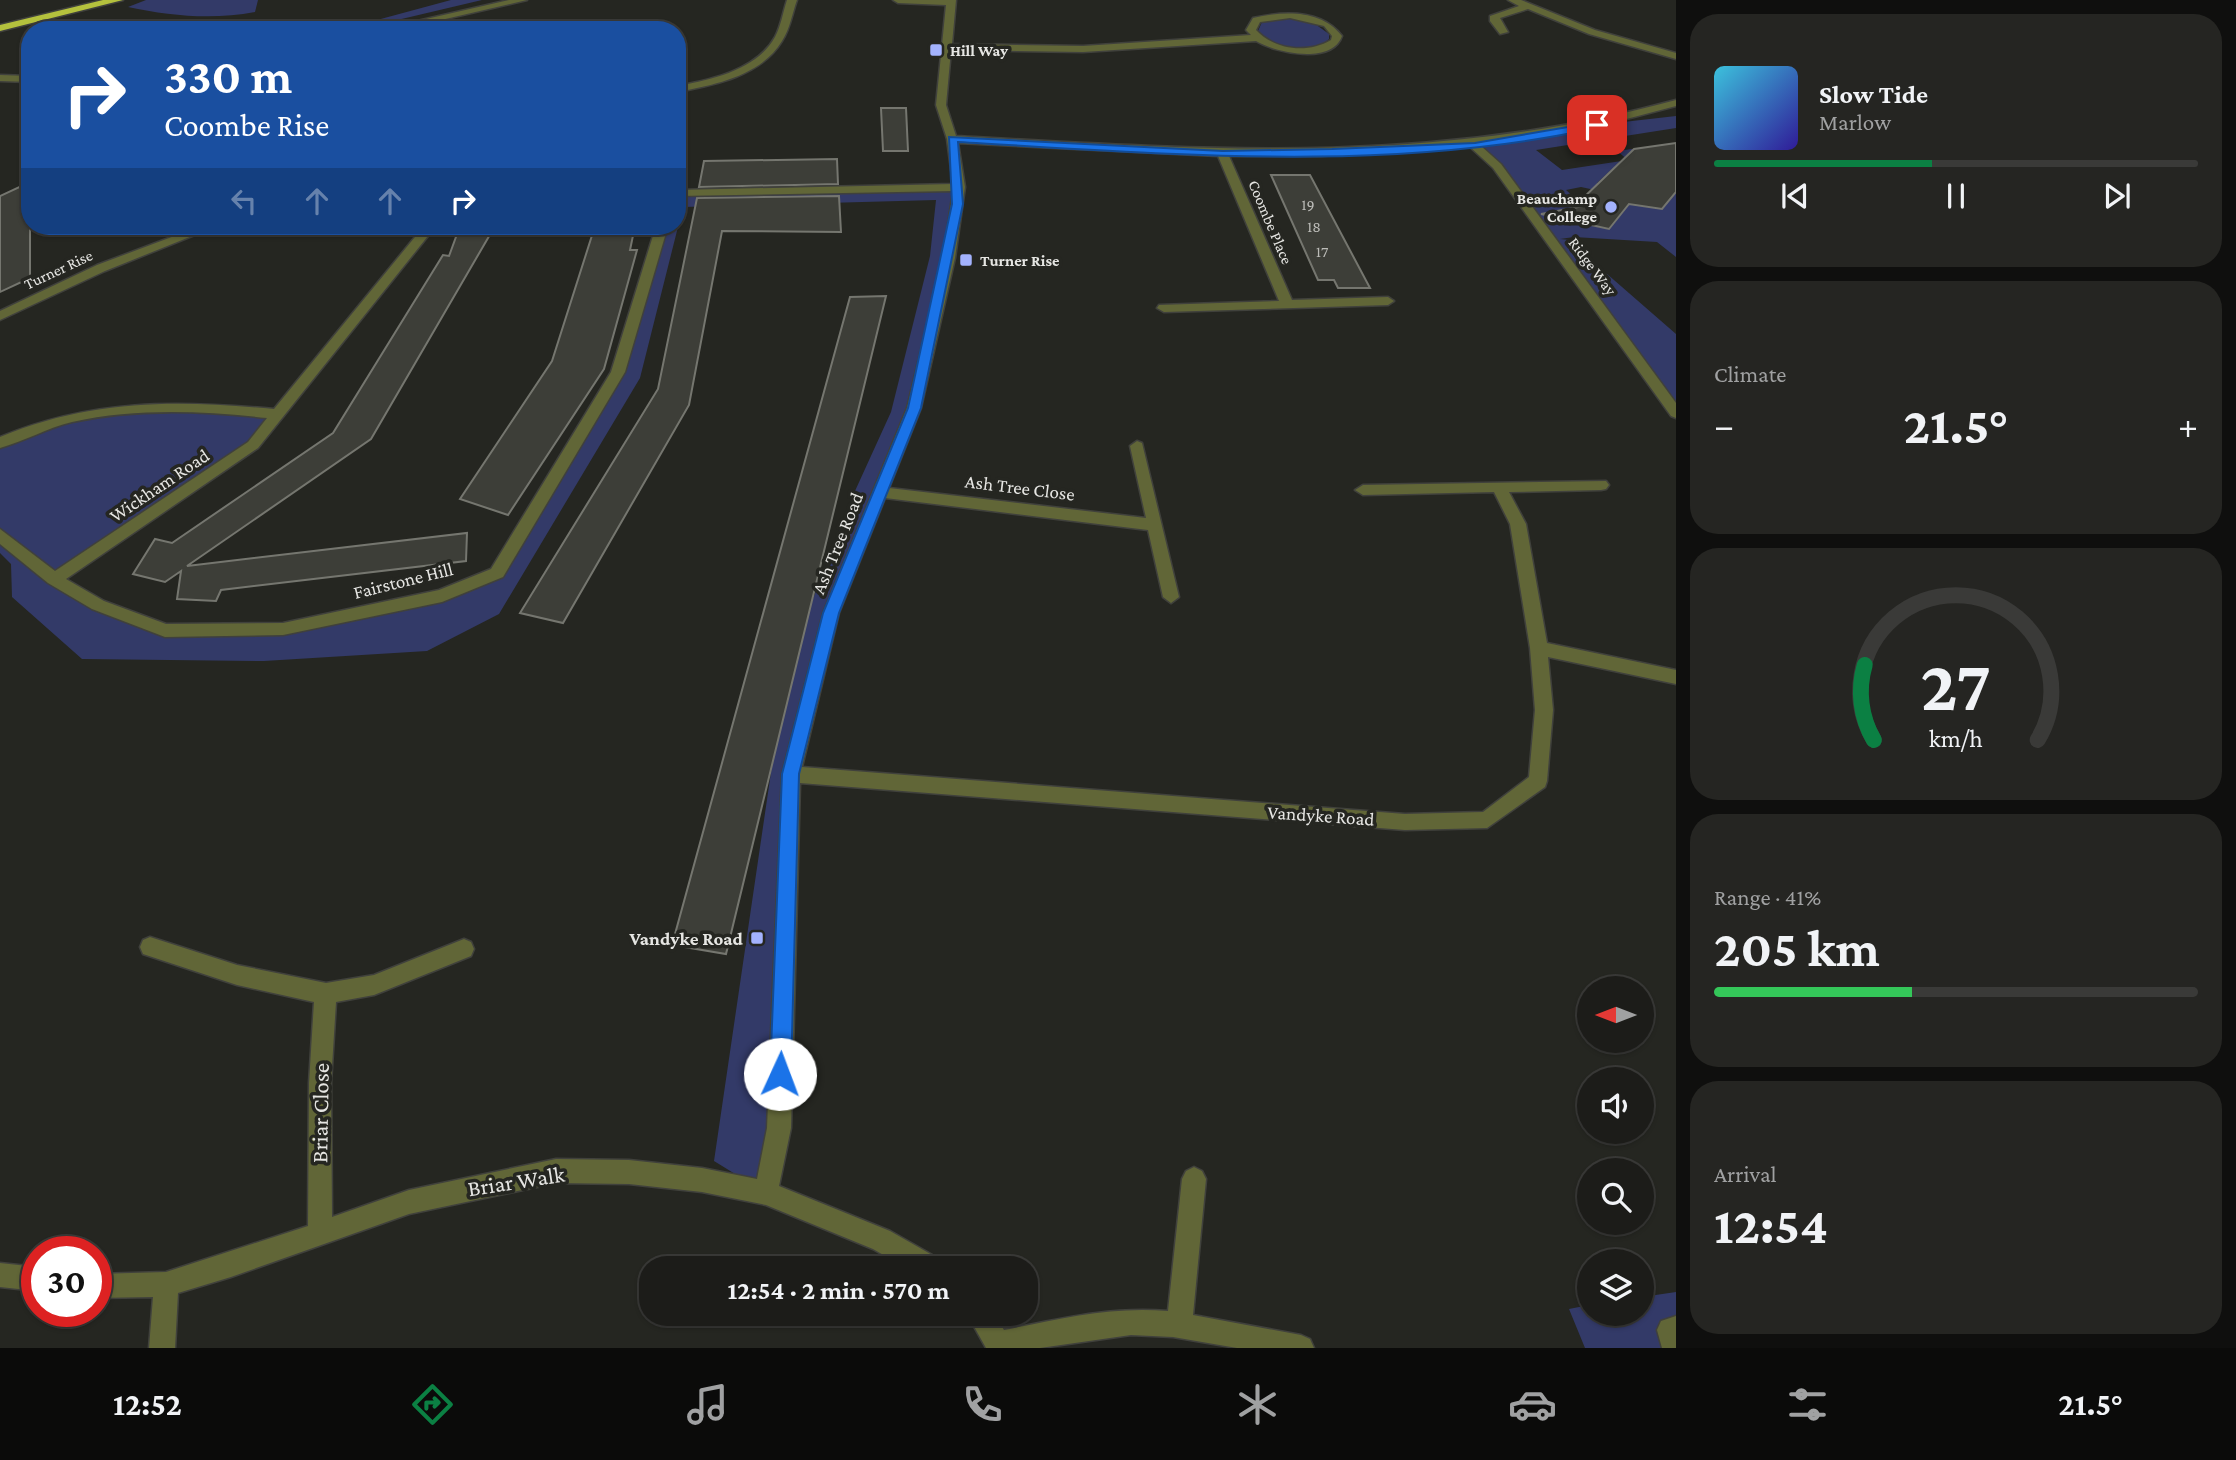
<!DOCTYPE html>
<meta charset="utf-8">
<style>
body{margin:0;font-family:"Crimson Pro",serif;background:#252522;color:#f1f3f6;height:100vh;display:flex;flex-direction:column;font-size:26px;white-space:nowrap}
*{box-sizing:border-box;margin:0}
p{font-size:23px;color:#a0a1a2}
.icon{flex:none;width:38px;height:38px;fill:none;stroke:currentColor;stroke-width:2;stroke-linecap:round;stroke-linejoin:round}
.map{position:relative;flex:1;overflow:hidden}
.sheet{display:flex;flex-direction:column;gap:14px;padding:14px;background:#0f0f0e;width:560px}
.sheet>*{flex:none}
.banner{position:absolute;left:21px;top:21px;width:665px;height:214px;border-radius:28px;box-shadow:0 2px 5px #0004,0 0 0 2px #3a3a38;background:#1a4fa0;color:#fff;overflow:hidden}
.needle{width:46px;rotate:270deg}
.fabs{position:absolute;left:1577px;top:976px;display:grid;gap:14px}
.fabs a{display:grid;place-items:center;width:77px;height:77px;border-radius:50%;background:#1c1c19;box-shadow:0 2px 5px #0004,0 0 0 2px #3a3a38;font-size:35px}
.speed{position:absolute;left:21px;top:1236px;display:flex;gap:14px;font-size:35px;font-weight:700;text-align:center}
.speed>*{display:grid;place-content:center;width:91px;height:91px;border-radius:50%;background:#1c1c19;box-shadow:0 2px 5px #0004,0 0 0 2px #3a3a38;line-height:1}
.speed .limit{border:10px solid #d22;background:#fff;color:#111}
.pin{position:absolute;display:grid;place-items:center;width:60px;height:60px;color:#fff;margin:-30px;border-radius:14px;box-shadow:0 4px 10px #0006}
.me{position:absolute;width:77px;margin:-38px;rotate:2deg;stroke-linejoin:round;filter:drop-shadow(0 0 5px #0008)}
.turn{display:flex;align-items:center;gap:24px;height:147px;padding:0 28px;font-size:32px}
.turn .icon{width:91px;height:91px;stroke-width:2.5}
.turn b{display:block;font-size:49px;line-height:60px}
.lanes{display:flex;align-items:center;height:66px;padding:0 28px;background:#0003;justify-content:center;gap:35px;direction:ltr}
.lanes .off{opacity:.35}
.big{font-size:52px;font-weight:700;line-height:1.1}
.sheet .widget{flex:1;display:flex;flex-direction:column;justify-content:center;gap:10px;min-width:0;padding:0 24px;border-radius:28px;background:#252522}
.sheet .dial{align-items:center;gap:0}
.dial svg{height:182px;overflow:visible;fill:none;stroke:#3a3a38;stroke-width:7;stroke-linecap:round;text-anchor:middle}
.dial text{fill:#f1f3f6;stroke:none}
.song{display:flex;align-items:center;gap:21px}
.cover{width:84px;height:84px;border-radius:10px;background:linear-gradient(135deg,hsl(190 70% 55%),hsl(250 70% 35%))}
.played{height:7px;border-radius:4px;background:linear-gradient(90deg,#0b8043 45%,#3a3a38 45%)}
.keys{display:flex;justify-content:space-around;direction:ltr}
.heat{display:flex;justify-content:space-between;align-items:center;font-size:38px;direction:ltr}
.charge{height:10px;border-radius:5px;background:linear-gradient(90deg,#34c759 41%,#3a3a38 0)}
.trip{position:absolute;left:639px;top:1256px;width:399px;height:70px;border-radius:28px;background:#1c1c19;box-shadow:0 2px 5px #0004,0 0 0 2px #3a3a38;font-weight:700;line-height:70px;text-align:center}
.dock{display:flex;height:112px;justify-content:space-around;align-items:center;background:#0b0b0a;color:#a0a1a2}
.dock .icon{width:49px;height:49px}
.dock .on{color:#0b8043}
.dock b{font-size:32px;color:#f1f3f6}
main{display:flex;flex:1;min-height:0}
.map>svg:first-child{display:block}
</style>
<main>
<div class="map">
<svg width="1676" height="1348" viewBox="0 0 1676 1348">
<rect width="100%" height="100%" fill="#252621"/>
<!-- green -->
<path fill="#333a68" d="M146 0H258L255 12C213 20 170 16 128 7Z
M451 0H482L355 30H340Z
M1289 17 1311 21 1329 34V39C1313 55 1270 49 1258 31L1262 22Z
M1676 116V128L1536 150 1562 170 1628 160 1617 151 1632 149 1667 176 1612 169 1597 183 1609 193 1581 187 1566 190 1584 206 1570 209 1587 225 1608 229 1617 202 1662 209 1676 192V257L1657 242 1574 237 1560 239 1570 240 1585 260H1591L1676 334V413L1497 166 1475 146 1597 125Z
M959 187 914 408 831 613 791 774 766 1193 714 1161 775 745 809 609 855 491 891 412 930 256 936 200 683 207 640 378 499 614 427 651 264 661 82 659 12 597 11 564 0 553V443L78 416 143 407 276 414 253 445 54 579 165 631 283 629 442 596 497 573 618 372 662 226H677V193Z
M1676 1292V1348H1585L1569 1309 1589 1305V1314H1642V1297Z"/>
<!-- building -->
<path fill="#3d3e38" stroke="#75766f" stroke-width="2" d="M881 108H906L908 151H883Z
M1676 143V192L1662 209 1629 204 1609 229 1541 214 1584 206 1579 202 1634 149Z
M837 159 838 184 699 187 704 161Z
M1271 175H1310L1370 288H1338L1334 280H1318Z
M30 182V278L0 292V196Z
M839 196 841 232 722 231 689 405 563 623 520 613 658 389 697 198Z
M460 226H495L371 439 187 566 467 533 466 561 221 590 216 601 177 599 181 571 165 582 133 574 155 539 172 543 333 433 443 255 449 256Z
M595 226H635L630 250H637L604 369 508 515 460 499 552 361Z
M886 296 726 954 672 945 850 297Z"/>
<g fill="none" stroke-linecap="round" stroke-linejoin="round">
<!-- street casing -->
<g stroke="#40413c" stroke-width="3">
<path id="street" d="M509 0H527L398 30H378Z
M787 0H797C792 14 790 29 782 41 761 76 714 85 677 92V86C711 80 757 70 775 37 781 26 783 12 787 0Z
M893 0H956L952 44 1083 46 1251 35 1246 30 1253 18C1284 11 1321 9 1342 36 1332 65 1276 53 1256 41L1083 52 951 50 946 105 956 136C1205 150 1433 166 1676 100V106L1592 128 1481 146 1501 164 1676 403V418L1671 416 1493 168 1470 147 1321 156H1229L1292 300 1388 297 1394 301 1388 305 1164 312 1157 308 1159 305 1279 301 1218 156 958 143 965 187 955 258 921 408 889 488 1146 518 1130 446 1137 441 1142 443 1179 597 1171 603 1163 597 1148 530 885 498 839 613 802 767 1405 814 1483 812 1529 777 1535 710 1530 648 1510 524 1494 492 1363 495 1355 490 1363 485 1606 481 1609 485 1606 489 1601 490 1509 492 1526 524 1547 643 1676 670V684L1548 657 1553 710 1547 781 1545 787 1487 828 1405 830 800 783 791 1128 779 1186 890 1231 941 1260 944 1269H908L873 1249 766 1205 702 1192 629 1184 556 1183 409 1214 231 1277 178 1293 175 1348H149L153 1297 96 1298V1274L166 1272 308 1226 309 1083 314 1002 237 985 143 954 140 947 143 940 150 937 237 965 326 983 374 975 464 939 471 942 474 949 471 956 374 995 336 1002 331 1083 332 1217 409 1190 556 1159 629 1160 702 1168 757 1179 767 1128 782 774 823 613 907 408 943 258 953 191 677 196V190L953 184 947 139 936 105 946 5 898 3ZM1290 18 1324 26 1332 36 1331 40C1307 54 1275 50 1256 30L1260 22Z
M1508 0H1521L1595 30 1676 53V59L1589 34 1528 9 1500 18 1508 32 1500 34 1490 21V16L1519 6Z
M0 75 30 76V82L0 81Z
M201 226H217L105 271 0 320V311L97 265Z
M424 226H436L258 448 66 579 104 601 166 624 283 623 439 590 491 569 611 372 656 226H668L625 372 503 577 442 602 283 635 165 637 92 609 48 583 0 544V529L55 571 248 442 267 418C202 411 136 408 72 422 47 428 25 441 0 448V437C92 399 176 400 274 409Z
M1194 1167 1202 1171 1206 1179 1193 1315 1301 1335 1310 1339 1314 1348H1237L1173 1337 1131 1335 1040 1348H986L967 1314H994L1004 1330C1059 1319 1111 1306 1168 1311L1182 1179 1186 1171Z
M0 1263 37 1267V1291L0 1287Z
M1676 1316V1348H1662L1657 1330 1661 1321Z"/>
</g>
<!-- highway casing -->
<g stroke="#40413c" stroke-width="3">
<path id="highway" d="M103 0H123L0 31V25Z"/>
</g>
<!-- street -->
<use href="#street" fill="#616637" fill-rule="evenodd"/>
<!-- highway -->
<use href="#highway" fill="#b4c13d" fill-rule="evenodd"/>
</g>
<!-- route -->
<path fill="#1a73e8" stroke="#114b97" stroke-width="2" d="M1597 122 1601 127C1390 174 1171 154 958 142L963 204 921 408 839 613 799 774 791 1074 788 1081 780 1084 773 1081 770 1074 782 774 823 613 908 408 952 204 949 137 1223 151 1332 149 1475 143Z"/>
<!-- markers -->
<g fill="#a3b2fd" stroke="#252621" stroke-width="2.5">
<rect x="929" y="43" width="14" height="14" rx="3.5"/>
<circle cx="1611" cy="207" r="7"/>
<rect x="959" y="253" width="14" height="14" rx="3.5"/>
<rect x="750" y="931" width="14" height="14" rx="3.5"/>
</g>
<g text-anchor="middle" stroke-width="7" stroke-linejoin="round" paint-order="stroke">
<!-- far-poi labels -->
<g font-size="16" font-weight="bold" fill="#e6e6e3" stroke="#252621" text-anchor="start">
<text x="950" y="56">Hill Way</text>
<text x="1597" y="204" text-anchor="end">Beauchamp<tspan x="1597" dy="18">College</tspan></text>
<text x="980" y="266">Turner Rise</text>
</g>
<!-- number labels -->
<g font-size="16" fill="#bcbcb8">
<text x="1308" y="210">19</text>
<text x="1314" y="232">18</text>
<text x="1322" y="257">17</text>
</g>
<!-- far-street labels -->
<g font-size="16" fill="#e6e6e3" stroke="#252621">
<text transform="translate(1271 222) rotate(67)" y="6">Coombe Place</text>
<text transform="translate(1593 266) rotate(53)" y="6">Ridge Way</text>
<text transform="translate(58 269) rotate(-25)" y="6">Turner Rise</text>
</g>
<!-- street labels -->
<g font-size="19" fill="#e6e6e3" stroke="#252621">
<text transform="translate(159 485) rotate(-34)" y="7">Wickham Road</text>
<text transform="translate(1020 487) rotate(7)" y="7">Ash Tree Close</text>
<text transform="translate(837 543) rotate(-68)" y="7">Ash Tree Road</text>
<text transform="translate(403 580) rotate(-14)" y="7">Fairstone Hill</text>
<text transform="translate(1321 815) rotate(4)" y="7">Vandyke Road</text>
</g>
<!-- poi labels -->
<g font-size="19" font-weight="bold" fill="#e6e6e3" stroke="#252621" text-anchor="end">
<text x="743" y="945">Vandyke Road</text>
</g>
<!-- near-street labels -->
<g font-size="23" fill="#e6e6e3" stroke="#252621">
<text transform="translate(320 1113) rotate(-89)" y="8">Briar Close</text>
<text transform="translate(516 1181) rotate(-9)" y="8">Briar Walk</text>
</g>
</g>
</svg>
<div class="fabs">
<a><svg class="needle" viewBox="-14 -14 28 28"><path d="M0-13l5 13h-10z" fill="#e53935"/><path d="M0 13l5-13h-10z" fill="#a0a1a2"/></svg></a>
<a><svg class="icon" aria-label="sound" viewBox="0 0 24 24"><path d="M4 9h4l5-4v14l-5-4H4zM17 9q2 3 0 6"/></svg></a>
<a><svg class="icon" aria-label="search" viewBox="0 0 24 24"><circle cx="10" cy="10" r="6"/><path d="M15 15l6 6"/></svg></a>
<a><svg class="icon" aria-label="layers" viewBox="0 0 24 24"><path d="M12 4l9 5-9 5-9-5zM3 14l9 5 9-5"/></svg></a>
</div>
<div class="speed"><div class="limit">30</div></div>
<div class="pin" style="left:1597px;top:125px;background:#d93025"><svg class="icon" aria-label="arrive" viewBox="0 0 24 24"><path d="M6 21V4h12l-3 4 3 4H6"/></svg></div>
<svg class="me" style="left:780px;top:1074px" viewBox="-20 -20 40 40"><circle r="19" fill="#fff"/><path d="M0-13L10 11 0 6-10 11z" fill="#1a73e8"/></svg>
<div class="trip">12:54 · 2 min · 570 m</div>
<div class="banner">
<div class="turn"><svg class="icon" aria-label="right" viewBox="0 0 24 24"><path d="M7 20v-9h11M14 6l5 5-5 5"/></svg><div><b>330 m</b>Coombe Rise</div></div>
<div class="lanes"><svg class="icon off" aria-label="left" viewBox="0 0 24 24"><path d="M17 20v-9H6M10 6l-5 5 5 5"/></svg><svg class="icon off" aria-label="ahead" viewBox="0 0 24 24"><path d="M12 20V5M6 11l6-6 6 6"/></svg><svg class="icon off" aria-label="ahead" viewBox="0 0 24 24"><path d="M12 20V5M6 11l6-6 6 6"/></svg><svg class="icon" aria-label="right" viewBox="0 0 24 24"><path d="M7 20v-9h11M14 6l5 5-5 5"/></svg></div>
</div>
</div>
<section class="sheet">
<div class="widget">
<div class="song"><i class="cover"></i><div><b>Slow Tide</b><p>Marlow</p></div></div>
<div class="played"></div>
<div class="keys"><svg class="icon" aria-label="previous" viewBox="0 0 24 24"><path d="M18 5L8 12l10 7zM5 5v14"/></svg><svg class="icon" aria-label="pause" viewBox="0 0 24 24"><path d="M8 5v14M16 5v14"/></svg><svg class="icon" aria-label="next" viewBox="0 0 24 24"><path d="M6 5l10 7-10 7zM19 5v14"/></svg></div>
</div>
<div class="widget"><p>Climate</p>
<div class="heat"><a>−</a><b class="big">21.5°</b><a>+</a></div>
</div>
<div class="widget dial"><svg viewBox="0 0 100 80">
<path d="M14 69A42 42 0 1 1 86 69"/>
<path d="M14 69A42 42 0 0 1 10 36" stroke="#0b8043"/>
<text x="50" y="56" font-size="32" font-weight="700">27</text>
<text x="50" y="72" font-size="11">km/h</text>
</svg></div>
<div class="widget"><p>Range · 41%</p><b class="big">205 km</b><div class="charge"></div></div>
<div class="widget"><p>Arrival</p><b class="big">12:54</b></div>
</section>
</main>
<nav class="dock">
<b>12:52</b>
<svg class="icon on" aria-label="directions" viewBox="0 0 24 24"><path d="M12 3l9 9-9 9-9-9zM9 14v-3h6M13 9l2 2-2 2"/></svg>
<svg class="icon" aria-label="music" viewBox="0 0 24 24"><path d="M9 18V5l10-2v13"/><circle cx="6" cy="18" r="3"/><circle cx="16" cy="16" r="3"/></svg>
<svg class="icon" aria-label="phone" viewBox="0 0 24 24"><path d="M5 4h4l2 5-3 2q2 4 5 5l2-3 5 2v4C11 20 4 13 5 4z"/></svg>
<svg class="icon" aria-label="climate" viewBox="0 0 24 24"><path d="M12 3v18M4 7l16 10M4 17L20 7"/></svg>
<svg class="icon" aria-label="car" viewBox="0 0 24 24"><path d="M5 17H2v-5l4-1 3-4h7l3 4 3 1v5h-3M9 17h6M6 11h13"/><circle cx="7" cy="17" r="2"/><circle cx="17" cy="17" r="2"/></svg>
<svg class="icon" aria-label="filters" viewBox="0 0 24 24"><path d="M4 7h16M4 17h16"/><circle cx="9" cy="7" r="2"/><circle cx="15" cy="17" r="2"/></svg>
<b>21.5°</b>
</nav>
